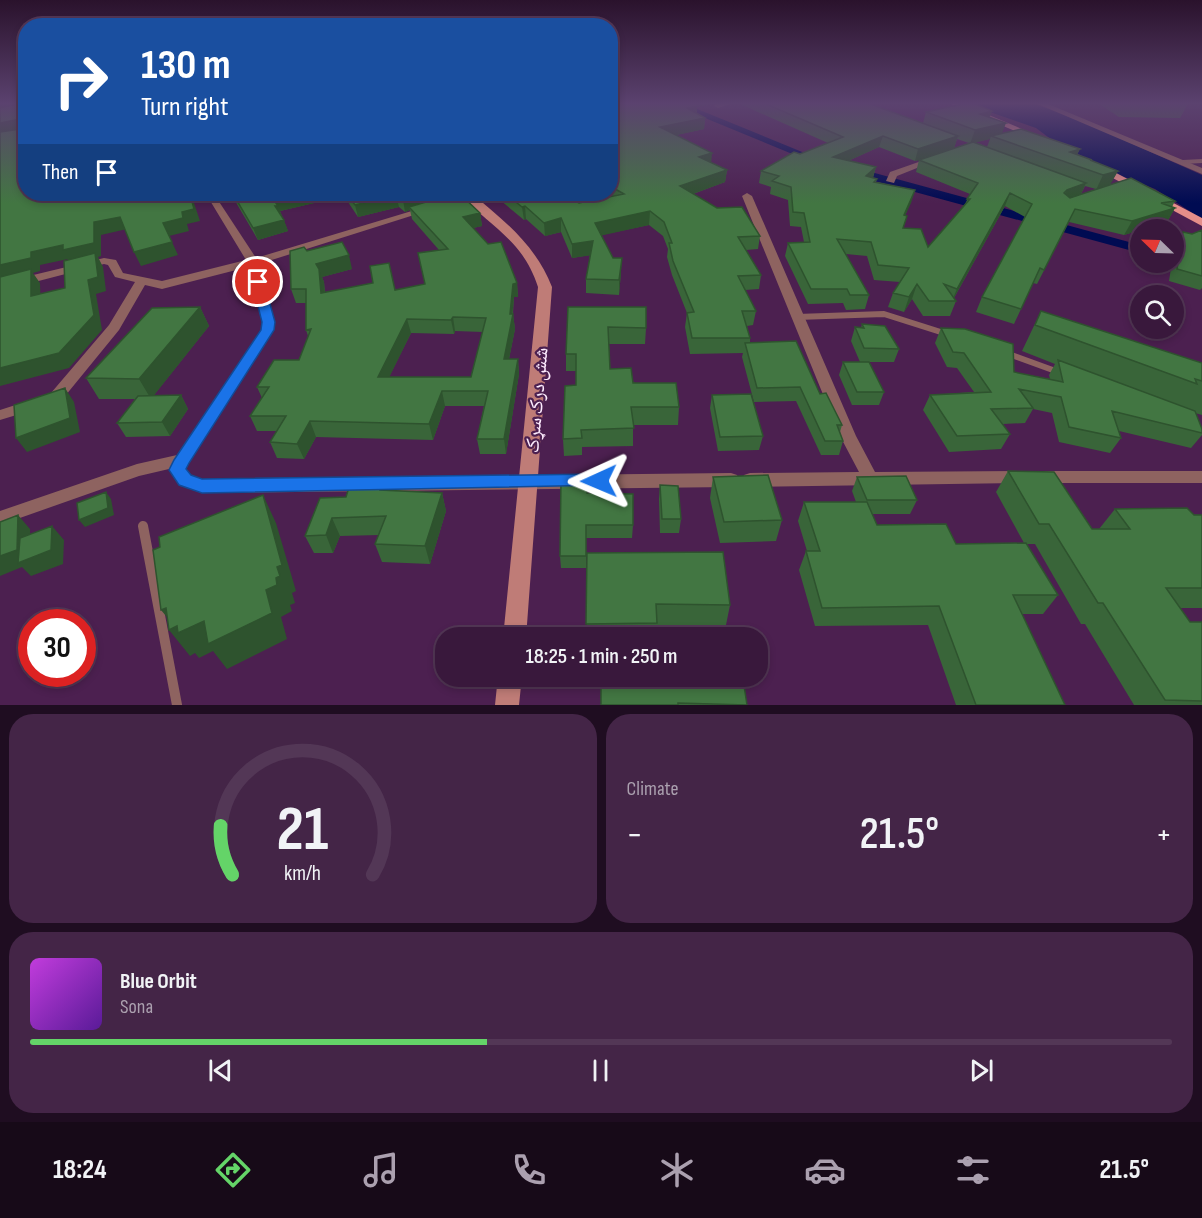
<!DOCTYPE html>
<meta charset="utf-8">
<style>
body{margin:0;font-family:"Sofia Sans Condensed","Noto Naskh Arabic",sans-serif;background:#442547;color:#f1f3f6;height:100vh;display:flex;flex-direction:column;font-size:22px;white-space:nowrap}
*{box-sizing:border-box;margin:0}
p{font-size:20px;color:#aba0af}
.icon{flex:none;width:33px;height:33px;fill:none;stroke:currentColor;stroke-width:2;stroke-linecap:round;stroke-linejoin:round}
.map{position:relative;height:705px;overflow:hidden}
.panel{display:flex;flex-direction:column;gap:9px;padding:9px;background:#1f0d21;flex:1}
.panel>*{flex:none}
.top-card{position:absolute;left:18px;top:18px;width:600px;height:183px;border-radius:24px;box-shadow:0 3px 9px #0003,0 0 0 2px #533756;background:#1a4fa0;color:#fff;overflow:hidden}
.needle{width:39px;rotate:293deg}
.buttons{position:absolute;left:1130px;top:219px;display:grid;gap:12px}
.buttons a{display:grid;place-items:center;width:54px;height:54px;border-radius:50%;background:#39183c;box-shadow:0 3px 9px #0003,0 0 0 2px #533756;font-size:30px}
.speed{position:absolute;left:18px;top:609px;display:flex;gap:12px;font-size:30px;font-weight:700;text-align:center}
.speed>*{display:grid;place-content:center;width:78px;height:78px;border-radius:50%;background:#39183c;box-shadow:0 3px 9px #0003,0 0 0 2px #533756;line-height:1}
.speed .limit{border:9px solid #d22;background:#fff;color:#111}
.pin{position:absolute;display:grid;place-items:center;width:51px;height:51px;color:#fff;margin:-26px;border:3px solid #fff;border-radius:50%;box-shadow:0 2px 6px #0007}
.me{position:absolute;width:66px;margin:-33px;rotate:269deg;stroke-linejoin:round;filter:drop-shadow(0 0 4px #0008)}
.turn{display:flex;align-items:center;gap:21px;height:126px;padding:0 24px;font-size:27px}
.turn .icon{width:78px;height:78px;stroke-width:2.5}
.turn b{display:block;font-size:42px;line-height:51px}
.then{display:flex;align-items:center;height:57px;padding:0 24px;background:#0003;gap:12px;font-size:22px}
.big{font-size:45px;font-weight:600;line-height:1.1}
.panel .tile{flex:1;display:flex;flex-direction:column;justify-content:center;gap:9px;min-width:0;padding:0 21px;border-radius:24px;background:#442547}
.panel .dial{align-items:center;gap:0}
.dial svg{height:156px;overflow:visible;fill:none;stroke:#533756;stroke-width:7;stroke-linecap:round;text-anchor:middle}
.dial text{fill:#f1f3f6;stroke:none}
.song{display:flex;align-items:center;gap:18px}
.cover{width:72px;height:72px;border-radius:9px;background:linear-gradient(135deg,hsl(290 70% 55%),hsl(270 70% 35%))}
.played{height:6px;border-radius:3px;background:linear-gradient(90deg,#64d468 40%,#533756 40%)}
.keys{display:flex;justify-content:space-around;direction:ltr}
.heat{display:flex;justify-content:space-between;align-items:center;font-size:33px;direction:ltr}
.panel .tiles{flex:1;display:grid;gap:9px;grid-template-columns:1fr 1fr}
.tile:last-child{grid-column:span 2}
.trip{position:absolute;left:435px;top:627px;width:333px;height:60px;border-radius:24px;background:#39183c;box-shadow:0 3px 9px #0003,0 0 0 2px #533756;font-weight:600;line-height:60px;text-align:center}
.menu{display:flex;height:96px;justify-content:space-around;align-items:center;background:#170a18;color:#aba0af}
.menu .icon{width:42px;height:42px}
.menu .active{color:#64d468}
.menu b{font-size:27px;color:#f1f3f6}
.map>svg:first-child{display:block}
</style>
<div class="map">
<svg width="1202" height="705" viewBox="0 0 1202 705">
<rect width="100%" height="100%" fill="#4c2050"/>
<!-- water -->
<path fill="#000b52" d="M967 104H1035L1088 124 1202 175V219L1155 189 1124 177 1056 143 1036 128Z"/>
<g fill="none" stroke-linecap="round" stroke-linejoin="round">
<!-- canal -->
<path fill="#000b52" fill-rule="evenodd" d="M671 104H685L829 163 819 165Z
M849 166 1140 245V253L845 173 843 170Z"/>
<!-- service-far2 -->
<path stroke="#8e6360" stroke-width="4" d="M1183 162 1202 161"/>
<!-- service-far1 -->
<path stroke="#8e6360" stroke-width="6" d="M797 317 884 314 947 334
M1006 353 1061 373"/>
<!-- service -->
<path stroke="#8e6360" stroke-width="10" d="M143 526 177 705"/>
<!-- minor -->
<path fill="#8e6360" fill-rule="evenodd" d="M716 104H730L718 108 714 106Z
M1038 104H1048L1202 168V174Z
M930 158 937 160 897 176 894 183 886 181 890 172Z
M747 193 752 196 856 436 875 472 1022 471 1028 472 1030 477 1028 482 1022 483 750 487 744 485 742 480 744 475 750 473 859 472 840 436 742 196Z
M206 194H214L256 258 425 207 433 209 259 264 274 322 273 330 189 463 186 469 191 475 202 479 731 473 737 475 739 480 737 485 731 487 202 493 179 485 169 469 139 476 0 525V511L137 464 177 455 261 330 262 322 248 267 162 289 145 285 119 330 61 401 52 404 47 403 45 399 51 393 109 325 135 282 115 277 108 265 104 264 0 291V283L104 258 116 260 123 273 162 281 246 260Z
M472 194H486L458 203 453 200Z
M31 400 36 401 38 405 36 409 0 420V410Z
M1041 471H1202V483H1041L1035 482 1033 477 1035 472Z"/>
<!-- secondary -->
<path fill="#bf7c77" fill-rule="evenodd" d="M461 194H472C505 221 536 246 552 287L526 638H503L538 287C522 238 491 229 461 194Z
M498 676H522L519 705H495Z"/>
<!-- primary -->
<path fill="#e58e89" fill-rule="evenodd" d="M951 104H963L1041 137 1034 139Z
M1099 164 1202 218V226L1096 169V165Z"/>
</g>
<!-- wall -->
<path fill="#396539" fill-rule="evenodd" d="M610 104H710L697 107V113L705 118 704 129 676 135 711 163 727 170 725 182 693 194 760 236 758 249 746 250 761 275 759 289 745 290 756 311 753 325 747 326 750 338V343L820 394 842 425 840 432 843 441 839 455H821L796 401 754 402 742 357 743 353 690 354 685 327 687 313 672 275 667 257 668 249 663 236 649 225 601 235 621 272 619 295 586 293V279L590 255 572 258 561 232 545 236 526 219 524 220 500 200 499 194H565L579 203 609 197 603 194H610Z
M740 104H870L923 123 926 112 990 117 1002 133 1080 149 1077 154 1091 161 1118 171 1110 184 1175 201 1172 207 1175 208 1167 222 1124 235 1069 222 1037 284 1033 283 1014 324 976 312 982 297 1025 217 1005 206 954 298 956 301 950 316H923L912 299 904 312 888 307 893 293 900 282 874 280 867 256 846 254 869 295 865 309 846 310 843 303 808 304 785 256 788 243 804 242 801 227 790 226 788 200 770 194 771 187 759 183 761 171 828 143ZM957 139 969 143 919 160 916 172 970 194 965 204 928 247 903 228 905 216 915 190 876 182 877 179 873 178 876 167 848 161 879 147 915 161 954 148ZM990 139 987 147 975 142ZM1085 186 1096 189 1081 194Z
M1099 104H1188L1180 118 1119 117Z
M231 194H460L480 213 482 226 473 228 517 283 518 297H514L513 314 515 329 509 359H518L519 374 506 454H480L477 439 484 406H445L433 440 316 437 304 459 277 458 270 442 277 431H257L250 416 262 398 257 387 299 360 308 336 306 330V303H296L291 289 307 251 352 269 322 277 324 282 325 292 395 290 425 284 439 250 412 219 410 210 405 212 399 207 358 217 344 196 280 211 288 231 258 240ZM455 331 483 332 471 377H389L411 333 454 334Z
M1202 230V288L1200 290 1169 281 1172 262H1173L1175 244 1183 232 1192 234Z
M200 307 209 326 154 395H181L188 409 170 436 126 437 117 423 135 399H99L86 378Z
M568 307 646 328 645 344H609L610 369 679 407 678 425H633V446L582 447V455L564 456 563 439 576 385V371H566V354Z
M1041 311 1202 363V415L1195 413 1202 429V435L1191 448 1119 431 1121 438 1110 453 1059 442 1052 413 1033 409 1025 423 1003 424 1010 434 1001 449 949 452 923 410 930 395 974 392 957 368 947 367 935 343 941 328 1014 372 1050 379 1049 375 1055 364 1022 351Z
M862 324 899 349 894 362H869L884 392 879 405H852L839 375 843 362H860L851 341 855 327 861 328Z
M712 395 763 436 759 450 718 451 710 408Z
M1008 471 1092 529H1099L1115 509 1202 515V608H1180L1190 622H1202V705H1134L1085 624H1081L1035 544H1027L1058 595 1043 614H1022L1065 705H956L928 625 815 626 799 570 806 551H807L798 521 804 502H856L852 491 857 477 917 500 910 514H872L877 525 956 544 1024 543 996 492Z
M713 477 782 520 776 541 720 543 710 498Z
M587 481V493L633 525 632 538H586V568H561L560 556Z
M660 485 681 519 679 533H660L659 499Z
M384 490 442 493 446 511 430 564 382 562 375 544 379 535 340 536 333 553H314L305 536 346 497Z
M587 553 730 605 726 625H657L656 638H587Z
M684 678 747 705H601L683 682Z"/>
<!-- shaded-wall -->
<path fill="#2e532e" d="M0 104H26L0 111Z
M684 104H710L697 107V116Z
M992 111 987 124 980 114Z
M705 118 704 129 659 139 660 127Z
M20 119 26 130 0 135V123Z
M1006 123 1001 136H991L990 139 970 144 975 130Z
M883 136 879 147 830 169 833 157Z
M958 136 954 148 915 161 918 149Z
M1080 149 1073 163 1070 152Z
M712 153 711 165 699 157Z
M876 167 872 180 866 176Z
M727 170 725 182 679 199 680 186Z
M1118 171 1110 185 1096 190 1103 175Z
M1086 183 1080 196 1060 202 1067 190Z
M915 190 911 203 899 229 904 215Z
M1010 193 1005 206 951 303 957 289Z
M190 194H191L200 221 187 224 189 231 169 236 163 223 182 212Z
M304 194H343L344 196 280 211 282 217 275 206 274 200Z
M426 194H453L409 207 410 210 405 212 403 200Z
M396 195 399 207 358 217 355 205Z
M525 206 526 219 524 220 522 207Z
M1175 208 1167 222 1124 235 1132 221Z
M650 211 649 225 595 237V223Z
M480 213 482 226 465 230 463 217Z
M120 217 127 229 101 235V256L98 257 103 267 106 291 96 294 102 330 69 368 0 386V368L59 353 71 264 68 259 40 265V271L33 273 40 283 41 311 31 296 0 281V265L31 252 94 222Z
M561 218V232L545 236 544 223Z
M284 220 288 231 258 240 253 228Z
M593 241V255L572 258V244Z
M172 242 178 255 141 266 134 252Z
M349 255 352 269 322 277 324 282 326 307 321 293 316 264Z
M622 258 621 272 619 295V280Z
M517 283 518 297H514L512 318 513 314 515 329 506 374 504 359 513 284Z
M917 284 912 299 904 312 909 297Z
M200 307 209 326 151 399 139 379Z
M453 317 455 331 454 334 451 320Z
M407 319 411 333 382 392 378 377Z
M518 359 519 374 506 454 504 439Z
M65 388 74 402 80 432 27 452 16 438Z
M442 391 445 406 433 440 429 424Z
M181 395 188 409 170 436 162 422Z
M310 421 316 437 304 459 297 444Z
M106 492 111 499 114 515 85 527 79 520Z
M442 493 446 511 430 564 425 546Z
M263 495 276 523 296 591 292 593 295 603 290 605 292 611 281 617 287 639 227 669 213 651 199 658 195 653 190 656 169 630 175 627 161 610 166 608 266 590 276 578 277 567Z
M18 515 30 529V558L52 526 64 540 63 564 31 576 22 567 0 576V556Z
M332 518 340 536 333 553 326 535Z"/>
<!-- building -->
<path fill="#427642" stroke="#2e532e" stroke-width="1.5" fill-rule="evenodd" d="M17 104H26V194H190L194 209 182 212 183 218 163 223 172 242 134 252 120 217 94 222V243L63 250V245L31 252V258L0 265V132L20 129 22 121 20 119 0 123V108Z
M610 104H695L698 106 687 108 705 118 660 127 712 153 699 157 727 170 680 186 717 208 742 207 760 236 738 237 761 275 738 276 756 311H742L750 338H692L687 313 694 312 673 261 669 243H672L664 222 650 211 595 223 613 258H622L619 280 586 279 593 241 572 244 561 218 544 223 525 206 522 207 506 194H565L579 203 624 194 610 186Z
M766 104H870L958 136 918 149 883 136 833 157 876 167 866 176 877 179 874 182 915 190 904 215 907 216 903 228 921 229 928 247 970 199H967L978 183 919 160 973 142 1086 183 1067 190 1064 193 1070 198 1131 178 1175 201 1161 203 1175 208 1132 221 1075 209 1044 270 1040 268 1021 309 982 297 1032 204 1010 193 957 289 944 284 956 301H929L917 284 909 297 893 293 909 268 878 265 871 242 837 239 869 295H850L847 289H811L788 243 810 242 804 213 793 212 791 187 772 181 779 176 761 171 794 152 800 154 843 137Z
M963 104H975L992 111 980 114 1006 123 975 130 926 112Z
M1021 129 1080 149 1070 152 1092 160H1090L1118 171 1103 175 991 136Z
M233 194H304L274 200 278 206H275L284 220 253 228Z
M346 194H426L403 200 396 195 355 205Z
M453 194H460L480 213 463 217 488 244 501 242 517 283 513 284 510 314H513L504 359H518L504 439H477L488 391H442L429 424 310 421 297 444 270 442 286 416H250L269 387H257L274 360H299L311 329 306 330V289H291L290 251 304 247 307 251 342 242 349 255 316 264 319 269 321 293 373 283 370 266 389 263 395 290 425 284 418 253 448 249 409 207ZM453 317 486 318 471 377H378L407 319 451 320Z
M1202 230V276L1177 269 1183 232 1192 234Z
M95 253 98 277 88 280 94 315 59 353 0 368V277L31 269V296L65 288 64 261Z
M200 307 139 379 86 378 152 308Z
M568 307H646V328L608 327 610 369 631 368 633 383H676L679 407H631L634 428 581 430 582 438 563 439 565 386 576 385V354H566Z
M1041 311 1202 363V381L1195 379 1197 384 1035 325Z
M862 324 885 326 899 349 864 348 855 327 864 328Z
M941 328 965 329 1013 344 1014 372 1063 382 1058 360 1195 411 1202 429V433L1112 411 1121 438 1069 427 1061 397 1019 389 1033 408 991 409 1010 434 957 436 930 395 991 392 964 353 953 352Z
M796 341 820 394 826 393 842 425H837L843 441H825L800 387 757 388 745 343Z
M843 362H869L884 392H857Z
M65 388 70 418 16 438 14 405Z
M751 394 763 436 720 437 712 395Z
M181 395 162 422 117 423 138 396Z
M1008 471 1054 472 1092 529H1130L1115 509 1187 508 1194 515H1202V588H1166L1190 622H1202V701L1165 700 1103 603H1098L1049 524H1039Z
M768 475 782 520 724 522 713 477Z
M906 476 917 500H867L857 477Z
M561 481H587V493L633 494V525H586V556H560Z
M382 483 380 490 442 493 425 546 375 544 386 516 332 518 326 535 305 536 320 498 346 497 350 484Z
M660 485 678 486 681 519H662Z
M106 492 108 508 79 520 77 503Z
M263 495 282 565 277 567 280 576 276 578 277 585 266 590 272 613 208 644 204 621 178 633 177 626 169 630 166 608 161 610 153 550 160 547 159 537Z
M804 502H867L877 525 946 524 956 544 1026 543 1058 595H1013L1065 705H976L939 606 822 608 806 551H820Z
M18 515 17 550 0 556V522Z
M52 526 51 550 18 563 20 538Z
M723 552 730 605 656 604 657 623 586 624 587 553Z
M684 678 743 679 747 705 678 703V705H601V684L684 682Z"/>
<!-- sky -->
<linearGradient id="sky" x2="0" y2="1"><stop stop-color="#2a122c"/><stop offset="0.51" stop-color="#5b426f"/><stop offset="1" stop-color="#5b426f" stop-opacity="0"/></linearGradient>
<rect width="1202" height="203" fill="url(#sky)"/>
<!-- route -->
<path fill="#1a73e8" stroke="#114b97" stroke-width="1.5" d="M258 279 264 282 275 322 274 330 189 463 186 469 191 475 202 479 599 474 605 476 608 481 605 485 202 493 179 485 169 470 174 460 261 330 262 322 252 282Z"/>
<g text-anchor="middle" stroke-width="4.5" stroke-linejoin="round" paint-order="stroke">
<!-- street labels -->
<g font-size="20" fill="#feedff" stroke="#4c2050">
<text transform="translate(536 400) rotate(-85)" y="7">شش درک سړک</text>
</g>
</g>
</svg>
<div class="buttons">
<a><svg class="needle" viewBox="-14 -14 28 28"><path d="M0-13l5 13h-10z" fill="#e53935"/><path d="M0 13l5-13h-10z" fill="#aba0af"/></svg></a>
<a><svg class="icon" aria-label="search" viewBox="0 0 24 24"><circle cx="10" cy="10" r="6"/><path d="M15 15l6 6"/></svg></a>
</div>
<div class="speed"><div class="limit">30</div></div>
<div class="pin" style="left:258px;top:282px;background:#d93025"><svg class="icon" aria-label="arrive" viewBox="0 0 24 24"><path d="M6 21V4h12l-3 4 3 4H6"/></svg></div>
<svg class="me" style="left:599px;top:481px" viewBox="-20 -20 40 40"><path d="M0-17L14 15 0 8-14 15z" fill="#1a73e8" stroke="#fff" stroke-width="4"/></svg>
<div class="trip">18:25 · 1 min · 250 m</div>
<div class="top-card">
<div class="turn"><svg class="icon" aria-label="right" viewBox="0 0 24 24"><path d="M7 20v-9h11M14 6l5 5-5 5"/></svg><div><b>130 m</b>Turn right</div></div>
<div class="then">Then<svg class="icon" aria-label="arrive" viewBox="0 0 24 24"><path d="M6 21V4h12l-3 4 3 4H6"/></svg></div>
</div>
</div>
<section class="panel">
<div class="tiles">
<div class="tile dial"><svg viewBox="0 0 100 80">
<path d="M14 69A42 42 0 1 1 86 69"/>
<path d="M14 69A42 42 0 0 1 8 44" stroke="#64d468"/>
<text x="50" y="56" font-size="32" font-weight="700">21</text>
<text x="50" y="72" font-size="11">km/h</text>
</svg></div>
<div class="tile"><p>Climate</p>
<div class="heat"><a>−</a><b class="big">21.5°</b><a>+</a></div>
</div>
<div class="tile">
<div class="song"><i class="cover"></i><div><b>Blue Orbit</b><p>Sona</p></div></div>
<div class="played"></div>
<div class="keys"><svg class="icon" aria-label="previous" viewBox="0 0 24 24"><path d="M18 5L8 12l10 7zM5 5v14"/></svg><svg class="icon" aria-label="pause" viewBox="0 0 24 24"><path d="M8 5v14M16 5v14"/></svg><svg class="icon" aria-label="next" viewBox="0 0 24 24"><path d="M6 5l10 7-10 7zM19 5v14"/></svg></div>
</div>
</div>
</section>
<nav class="menu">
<b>18:24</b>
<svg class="icon active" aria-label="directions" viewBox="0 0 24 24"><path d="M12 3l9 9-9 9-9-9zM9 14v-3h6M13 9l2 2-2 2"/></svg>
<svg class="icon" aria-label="music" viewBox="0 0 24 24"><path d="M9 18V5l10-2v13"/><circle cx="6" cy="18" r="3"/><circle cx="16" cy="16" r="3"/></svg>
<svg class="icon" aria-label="phone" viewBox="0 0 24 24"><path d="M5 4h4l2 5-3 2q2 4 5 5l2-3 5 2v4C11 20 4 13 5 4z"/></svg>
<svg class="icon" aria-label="climate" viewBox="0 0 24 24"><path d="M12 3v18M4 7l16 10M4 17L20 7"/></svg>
<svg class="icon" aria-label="car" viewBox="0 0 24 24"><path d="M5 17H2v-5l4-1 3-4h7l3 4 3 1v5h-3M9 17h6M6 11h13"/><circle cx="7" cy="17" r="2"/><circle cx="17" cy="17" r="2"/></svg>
<svg class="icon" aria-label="filters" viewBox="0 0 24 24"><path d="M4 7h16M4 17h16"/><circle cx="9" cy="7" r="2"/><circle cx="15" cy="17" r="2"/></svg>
<b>21.5°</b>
</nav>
